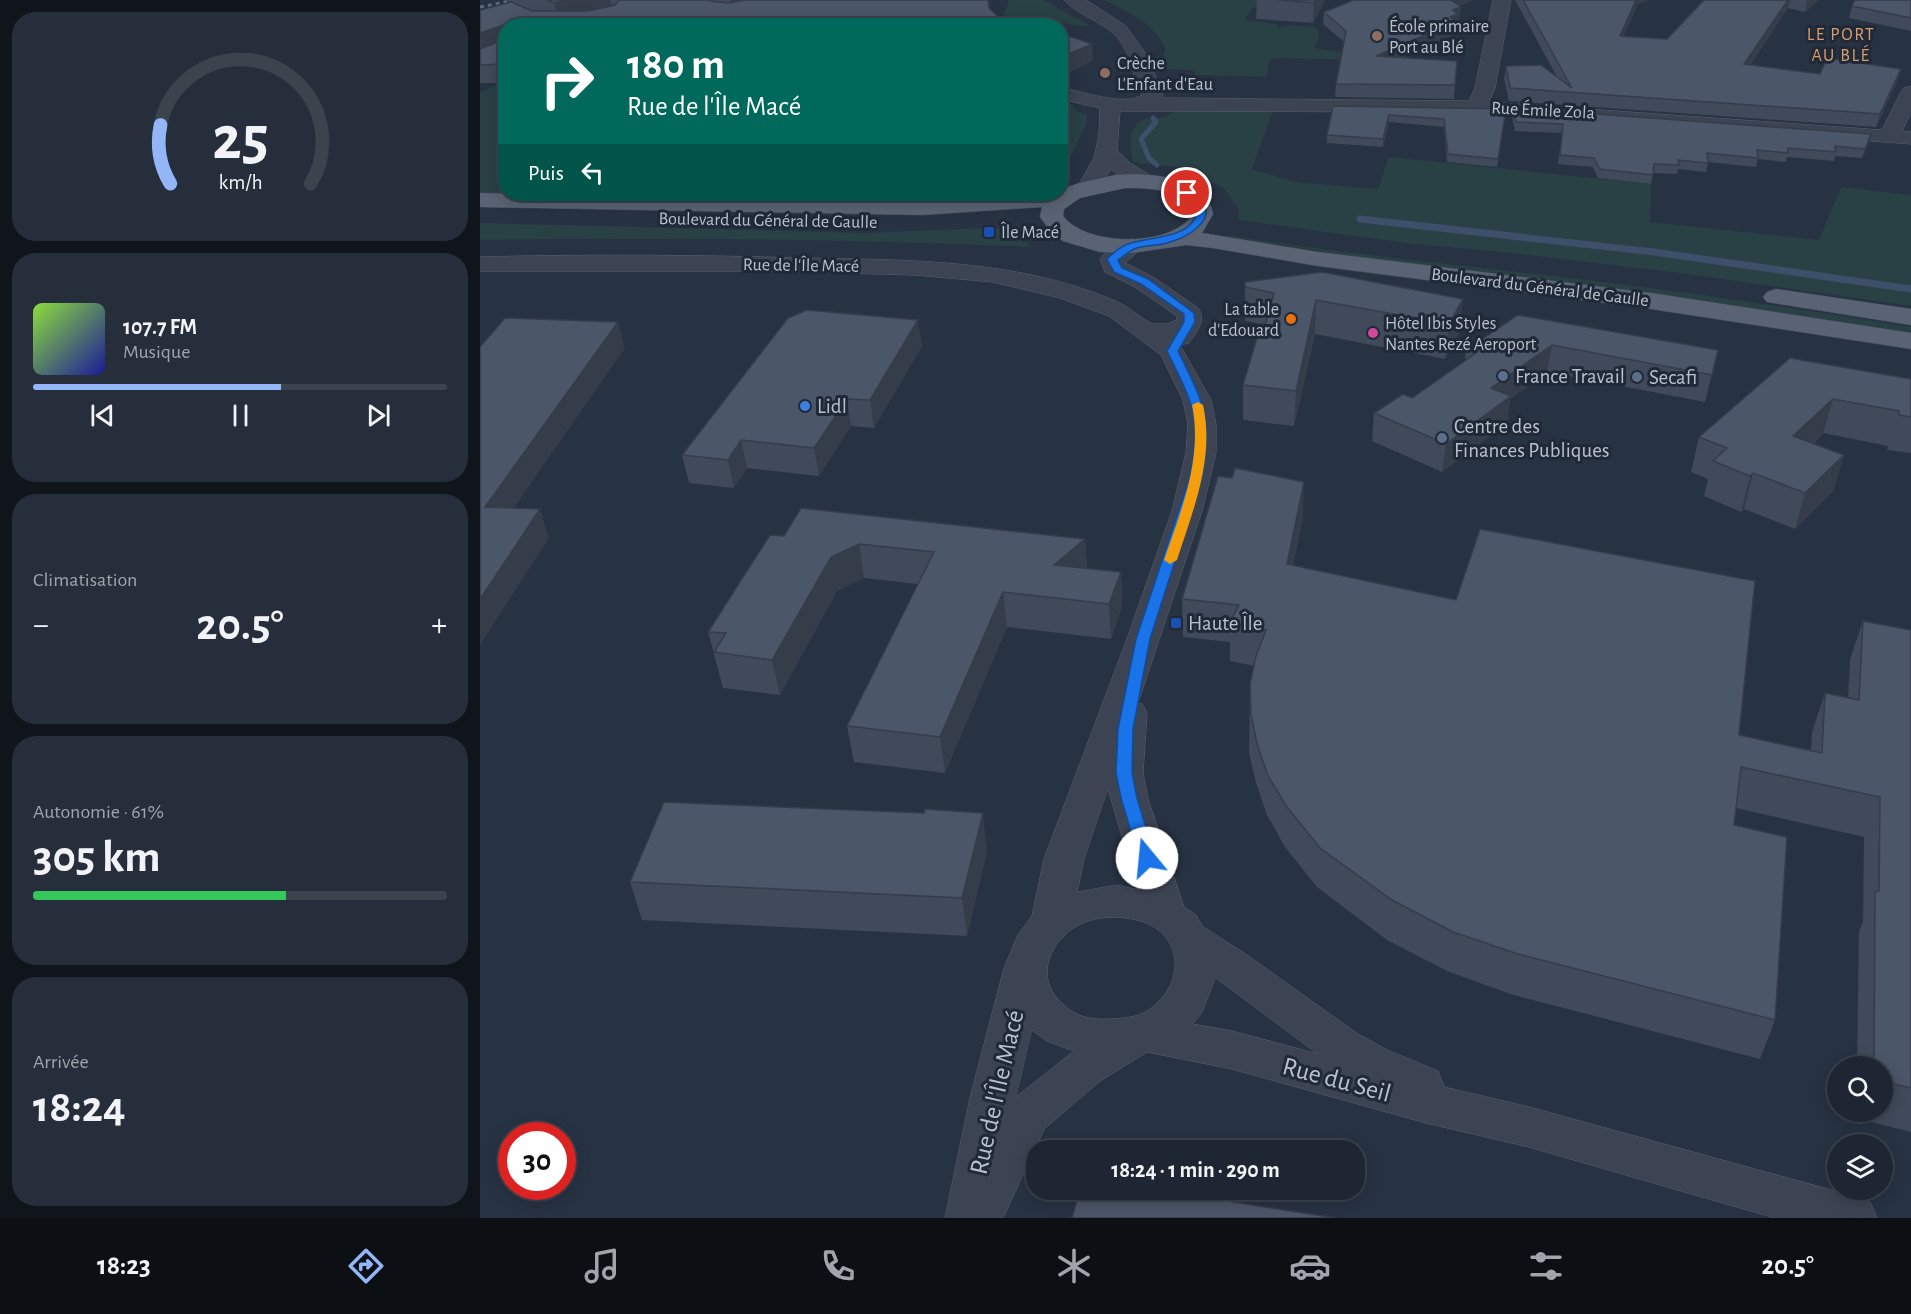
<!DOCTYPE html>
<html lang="fr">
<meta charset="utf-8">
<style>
body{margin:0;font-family:"Alegreya Sans",sans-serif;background:#252e3a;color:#f1f3f6;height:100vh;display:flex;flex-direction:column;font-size:22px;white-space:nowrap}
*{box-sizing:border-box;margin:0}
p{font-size:20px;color:#a0a5ac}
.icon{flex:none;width:33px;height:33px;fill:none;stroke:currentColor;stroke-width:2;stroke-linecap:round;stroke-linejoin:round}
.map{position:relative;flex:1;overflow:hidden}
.panel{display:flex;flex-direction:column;gap:12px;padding:12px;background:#10151c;width:480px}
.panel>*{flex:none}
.banner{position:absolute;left:18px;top:18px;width:570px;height:183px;border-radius:24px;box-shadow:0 3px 15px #0003,0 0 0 2px #3b434d;background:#00695c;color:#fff;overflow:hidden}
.controls{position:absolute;left:1347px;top:1056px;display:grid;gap:12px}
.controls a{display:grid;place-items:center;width:66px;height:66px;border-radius:50%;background:#1d2632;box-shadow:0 3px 15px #0003,0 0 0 2px #3b434d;font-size:30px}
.speed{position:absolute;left:18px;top:1122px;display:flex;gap:12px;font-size:30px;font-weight:700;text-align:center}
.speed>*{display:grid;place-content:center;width:78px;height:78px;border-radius:50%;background:#1d2632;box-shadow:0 3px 15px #0003,0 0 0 2px #3b434d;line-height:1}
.speed .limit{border:9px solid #d22;background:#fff;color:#111}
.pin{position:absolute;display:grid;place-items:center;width:51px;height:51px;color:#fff;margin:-26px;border:3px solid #fff;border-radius:50%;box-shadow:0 2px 6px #0007}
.me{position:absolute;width:66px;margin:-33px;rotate:343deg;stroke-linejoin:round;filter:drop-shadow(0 0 4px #0008)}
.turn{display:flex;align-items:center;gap:21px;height:126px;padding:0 30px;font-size:27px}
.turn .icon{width:78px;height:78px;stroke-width:2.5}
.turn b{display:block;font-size:42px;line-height:51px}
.then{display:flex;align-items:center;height:57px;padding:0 30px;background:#0003;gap:12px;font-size:22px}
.big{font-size:45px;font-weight:600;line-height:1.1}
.panel .widget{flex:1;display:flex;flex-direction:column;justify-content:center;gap:9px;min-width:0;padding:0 21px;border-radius:24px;background:#252e3a}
.panel .dial{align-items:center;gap:0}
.dial svg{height:156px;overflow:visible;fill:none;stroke:#3b434d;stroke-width:7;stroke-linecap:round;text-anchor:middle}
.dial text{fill:#f1f3f6;stroke:none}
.song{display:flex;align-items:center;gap:18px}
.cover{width:72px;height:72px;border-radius:9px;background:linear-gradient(135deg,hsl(90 70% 55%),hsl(240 70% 35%))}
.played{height:6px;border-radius:3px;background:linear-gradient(90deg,#93b6f8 60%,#3b434d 60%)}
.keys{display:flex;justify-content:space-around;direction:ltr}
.heat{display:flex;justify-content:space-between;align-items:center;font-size:33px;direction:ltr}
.charge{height:9px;border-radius:4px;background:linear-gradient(90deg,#34c759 61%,#3b434d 0)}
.trip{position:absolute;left:546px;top:1140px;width:339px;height:60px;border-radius:24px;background:#1d2632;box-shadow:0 3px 15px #0003,0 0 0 2px #3b434d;font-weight:600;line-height:60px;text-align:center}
.tabs{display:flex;height:96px;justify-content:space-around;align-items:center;background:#0c0f14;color:#a0a5ac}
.tabs .icon{width:42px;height:42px}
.tabs .on{color:#93b6f8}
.tabs b{font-size:27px;color:#f1f3f6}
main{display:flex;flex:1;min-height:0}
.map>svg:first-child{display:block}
</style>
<main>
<section class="panel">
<div class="widget dial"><svg viewBox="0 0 100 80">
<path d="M14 69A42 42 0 1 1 86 69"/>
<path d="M14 69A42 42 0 0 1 9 39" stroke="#93b6f8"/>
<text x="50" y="56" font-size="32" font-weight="700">25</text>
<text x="50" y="72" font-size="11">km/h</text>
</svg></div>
<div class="widget">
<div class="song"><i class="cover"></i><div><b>107.7 FM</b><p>Musique</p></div></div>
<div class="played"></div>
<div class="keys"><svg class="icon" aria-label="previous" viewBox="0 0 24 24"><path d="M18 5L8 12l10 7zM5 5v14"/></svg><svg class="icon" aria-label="pause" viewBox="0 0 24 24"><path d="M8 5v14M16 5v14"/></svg><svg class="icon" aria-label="next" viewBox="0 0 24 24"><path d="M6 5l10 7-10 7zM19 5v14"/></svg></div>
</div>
<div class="widget"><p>Climatisation</p>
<div class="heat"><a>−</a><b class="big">20.5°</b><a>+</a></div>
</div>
<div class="widget"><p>Autonomie · 61%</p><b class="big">305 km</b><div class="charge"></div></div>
<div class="widget"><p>Arrivée</p><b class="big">18:24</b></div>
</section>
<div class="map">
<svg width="1431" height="1218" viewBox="0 0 1431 1218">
<rect width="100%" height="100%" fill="#273243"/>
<!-- green -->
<path fill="#294044" d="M528 0H564L612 27 523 15 529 2Z
M624 0H785L784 5 772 8 765 20 797 24 798 28 808 25 835 27 839 32V39L835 45 837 49 866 52 870 60 796 58 789 61 787 77 715 75 714 70 686 69 683 53 686 52C679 26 647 11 624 0Z
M20 83H25V193H0V93Z
M580 102 593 104 595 110 607 115V121L592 155 581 158Z
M697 110 793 111 772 169 815 182 898 189 909 157 1171 184 1170 222 1339 240 1361 187 1431 195V306L1200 273 1022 252 934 244 758 220 759 210 743 187 695 167 653 162C649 148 647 125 665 119 669 118 675 118 679 118 686 117 692 113 697 110Z
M69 194H547L391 200Z
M0 223 386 233 534 227 540 237 552 247C368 239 184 237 0 240Z
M747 235C863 254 981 265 1098 279 1209 292 1320 309 1431 327V333L1179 294 884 258 745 236Z"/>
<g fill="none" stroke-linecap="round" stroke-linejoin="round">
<!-- stream-far1 -->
<path stroke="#3e4f6c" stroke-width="5" d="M673 118 676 122 661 139 669 158 677 165"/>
<!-- stream -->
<path stroke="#3e4f6c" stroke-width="7" d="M880 219 1174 252 1431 289"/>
<!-- minor casing -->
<g stroke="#5a6270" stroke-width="1">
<path id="minor" d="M584 0H606L646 26 668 57 683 96 682 98 989 101 995 88 1013 0H1031L1015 88 1009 102 1402 130 1421 92 1424 88 1431 86V113L1422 131 1431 132V144L1048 115 957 112 640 111 637 150 650 163 671 176 674 181 671 186C657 189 641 180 631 169L617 191 609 193 601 191 598 186 614 158 619 135 620 108 580 99V87C599 91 647 107 662 95 651 75 652 53 635 35 622 22 593 12 584 0Z
M652 239 660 241 664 246 645 263 673 277 718 308C727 320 717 331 709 343L700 345 731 400 736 424V453L722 511 658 703 662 704 667 713 663 773 668 799 704 907 716 915 723 927 764 953 878 1034 907 1050 958 1071 964 1087 1049 1107 1373 1196 1390 1202 1397 1218H1295L1049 1147 946 1123 752 1069 667 1052 620 1081 564 1129 523 1218H465L490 1098 524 968 538 935 552 916 564 859 647 639 692 511 706 453 708 424 703 400 681 355 629 316 580 298 513 282 435 275 289 271H0V257C108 254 216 255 324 258 428 260 535 259 633 300 648 306 658 316 672 324H687L697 320V316L655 287 625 272 620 259C627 249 640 242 652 239ZM628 789 658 890 637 885 597 892 604 859ZM637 917C646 918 656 919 664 922 706 938 703 986 670 1009 658 1018 644 1018 631 1019 612 1020 598 1018 584 1005 551 978 571 936 605 922 615 918 627 917 637 917ZM736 978 838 1054 752 1031 712 1024 721 1014ZM552 1030 567 1041 594 1051 536 1097Z"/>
</g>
<!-- major casing -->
<g stroke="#454d5c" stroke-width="1">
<path id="major" d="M636 175C666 172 727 176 733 214L722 233 838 252 1171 293 1431 333V349L1171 309 838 266 733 248 706 245 652 253 620 252 583 241 572 233 560 217 562 207 442 215 0 207V193L365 201H442L580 194V190L599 183ZM645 188C665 188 695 188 709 205V219C685 247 606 246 583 216L584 209 600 198Z
M1296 289 1431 309V325L1287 302 1283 297 1287 292Z"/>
</g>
<!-- minor -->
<use href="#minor" fill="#3c4453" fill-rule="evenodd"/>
<!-- major -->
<use href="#major" fill="#5a6373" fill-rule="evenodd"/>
<!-- rail -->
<path stroke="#5e687a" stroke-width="3" stroke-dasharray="4 4" stroke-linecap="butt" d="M0 7 35 0"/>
</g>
<!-- wall -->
<path fill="#414a5a" d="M26 0H509V8L26 26V83H0V10L31 2Z
M777 0H845L833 23 776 19Z
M874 0H992L979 6 981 7 979 19 978 20 977 26 975 27V34L921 58 975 85 974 99 855 97 856 84 864 42 843 24 844 12Z
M1035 0H1168L1158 4 1143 37 1187 39 1224 0H1339L1325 12 1308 8 1270 65 1340 74 1417 82 1396 127 1029 101 1024 79 1026 66 1077 77Z
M1431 0V31L1369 18 1372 6Z
M853 106 1026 109 1017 167 967 162 964 127 909 122 903 147 847 143V135Z
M1033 108 1389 143 1382 158 1355 156 1354 161 1307 157 1306 162 1278 159 1276 167 1228 162 1226 172 1198 169 1197 174 1173 173 1171 184 1118 178 1113 167 1078 164 1082 133 1035 131 1032 117Z
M765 282 983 299 979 333 965 359 835 334 814 426 763 420V385L781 324 765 321Z
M1038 315 1238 350 1225 402 1067 372 1030 399 1027 423 962 472 892 441 894 413 932 398 985 361 986 350Z
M442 346 394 428 371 426 339 476 267 468 254 488 209 483 202 455Z
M1310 358 1431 379V453L1407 450 1408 446 1343 433 1333 444 1364 455 1353 491 1315 529 1264 509 1261 512 1224 496 1228 479 1211 472 1219 437Z
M823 518 813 565 1259 735 1331 750 1332 732 1345 693 1368 698 1370 659 1383 621 1431 630V1132L1376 1118V1112H1402V1066H1377L1379 931 1383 922 1384 837 1256 808 1254 825 1295 1020 1280 1059 1030 994 967 971 907 940 837 887 805 847 787 815 776 783 769 753 770 684 774 666 750 661V642L703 637 702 599Z
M304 536 605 539 607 568 641 572 642 606 631 639 527 627 465 773 374 762 367 726 438 584 384 578 357 591 300 695 243 688 228 632Z
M444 813 507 851 487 936 162 920 150 882Z"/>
<!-- shaded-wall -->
<path fill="#353c4a" d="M87 0H130L132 9 78 20 74 3Z
M250 0H280L251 6Z
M835 0H845L833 23 834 3Z
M969 0H992L968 10Z
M1156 0H1168L1158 4 1138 49 1140 36Z
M1308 0H1310L1308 8 1261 77 1264 64Z
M1327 0H1339L1325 12Z
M981 7 979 19 978 20 977 26 975 27V34L895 69 896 56 970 17 973 10Z
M23 25 26 43 0 52V33Z
M612 44 613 61 580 77V58Z
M1421 69 1417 82 1396 127 1400 114Z
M909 115V122L903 147V139Z
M1391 134 1389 143 1382 158 1385 149Z
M983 299 979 333 965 359 969 324Z
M836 300 835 334 814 426 816 391Z
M438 320 442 346 394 428 390 400Z
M138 322 145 348 15 535 5 507Z
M1072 345 1067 372 1030 399 1027 423 962 472 966 444 1011 388Z
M367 399 371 426 339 476 334 448Z
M1353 399 1343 433 1303 471 1313 436Z
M261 440 267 468 254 488 248 460Z
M1364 455 1353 491 1315 529 1325 493Z
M1273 473 1264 509 1261 512 1270 476Z
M824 482 823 518 805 602 807 564Z
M60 509 69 538 0 645V599Z
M605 539 607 573 574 565Z
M379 544 384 578 357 591 300 695 292 660 351 557Z
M641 572 642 606 631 639 629 604Z
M523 592 527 627 465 773 460 737Z
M503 813 507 851 487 936 482 898Z"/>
<!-- building -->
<path fill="#4c5669" stroke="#353c4a" stroke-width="1.5" d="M67 0H87L74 3Z
M139 0H229L230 1 248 3 265 0H508L509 8 528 26H26V64L0 65V49L23 40V25L0 33V10L31 2 52 11H108L135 5Z
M798 0H835L834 3Z
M874 0H971L981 7 973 10 978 14 970 17 976 22 896 56 977 61 975 85 856 84 866 31 844 12Z
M1043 0H1156L1140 36 1187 39 1224 0H1308L1264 64 1340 74 1347 58 1421 69 1400 114 1030 88 1026 66 1061 65 1092 88Z
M1375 0H1431V18L1372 6Z
M580 33 612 44 580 58Z
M853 106 1026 109 1018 159 968 154 964 119 909 115 903 139 847 135Z
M1033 108 1391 134 1385 149 1355 146 1356 152 1308 148V153L1277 150 1278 158 1227 153 1228 163 1198 160 1199 165 1174 164 1173 175 1120 169 1114 158 1080 155 1083 124 1036 122Z
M842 272 983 299 969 324 836 300 816 391 763 385 781 324 785 325 794 293 765 287V282Z
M327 310 438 320 390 400 367 399 334 448 261 440 248 460 202 455 308 318Z
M1038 315 1238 350 1232 375 1072 345 1011 388 1031 396 966 444 894 413 923 394 932 398 996 353 986 350Z
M25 318 138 322 5 507 60 509 0 599V347Z
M1310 358 1431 379V417L1419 415V411L1353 399 1313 436 1364 455 1325 493 1273 473 1270 476 1233 461 1247 448 1219 437Z
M755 468 824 482 807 564 976 600 1000 529 1275 581 1259 735 1342 753 1345 693 1379 700 1383 621 1431 630V1088L1402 1081V1066H1394L1395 892 1399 891 1400 797 1261 767 1254 825 1307 837 1295 1020 1038 954 973 932 912 900 840 848 807 807 788 776 777 744 771 714 770 684 776 656 786 630 750 623 759 605 702 599 738 476 752 478Z
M321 508 605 539 574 565 641 572 629 604 523 592 460 737 367 726 454 552 379 544 351 557 292 660 234 652 246 633 228 632 290 535 304 536Z
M184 802 444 813 445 809 503 813 482 898 150 882Z
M600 1190H678L856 1218H592Z"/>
<!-- route -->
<path fill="#1a73e8" stroke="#114b97" stroke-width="1.5" d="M704 191C710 190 715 193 720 198 739 219 708 237 690 242 680 246 668 245 657 248 650 250 644 256 638 260L642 268 668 279 714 313 715 322 698 351C724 404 734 420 721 480L670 639 653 729 652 773 657 798 675 858 673 862H661L659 858 641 798 636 773 638 729 656 639 709 480C723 420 713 404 687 351L704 322V314L661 284 634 272 627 259C633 253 643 245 651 243 671 237 719 238 716 207L704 195Z"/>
<!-- slow -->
<path fill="#f59e0b" d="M718 402 723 405C735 458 713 510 697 560L690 564 684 560C701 511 723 458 712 405Z"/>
<!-- markers -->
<g fill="#8d6e63" stroke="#202938" stroke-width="2">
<circle cx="897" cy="36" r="6"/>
<circle cx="625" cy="73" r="6"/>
</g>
<g fill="#1a4fb4" stroke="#202938" stroke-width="2">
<rect x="503" y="226" width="12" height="12" rx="3"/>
<rect x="690" y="617" width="12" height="12" rx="3"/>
</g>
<circle fill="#e8710a" stroke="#202938" stroke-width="2" cx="811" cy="319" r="6"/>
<circle fill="#d1479c" stroke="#202938" stroke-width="2" cx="893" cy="333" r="6"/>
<g fill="#5c6f8a" stroke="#202938" stroke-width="2">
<circle cx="1023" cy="376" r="6"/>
<circle cx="1157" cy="377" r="6"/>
<circle cx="962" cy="438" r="6"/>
</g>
<circle fill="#3f7fe0" stroke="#202938" stroke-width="2" cx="325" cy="406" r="6"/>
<g text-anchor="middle" stroke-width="6" stroke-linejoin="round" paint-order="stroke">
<!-- far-poi labels -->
<g font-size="18" fill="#b9c0cc" stroke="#202938" text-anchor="start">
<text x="909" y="32">École primaire<tspan x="909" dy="21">Port au Blé</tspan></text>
<text x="637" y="69">Crèche<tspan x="637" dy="21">L'Enfant d'Eau</tspan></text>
<text x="521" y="238">Île Macé</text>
<text x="799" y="315" text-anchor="end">La table<tspan x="799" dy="21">d'Edouard</tspan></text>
<text x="905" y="329">Hôtel Ibis Styles<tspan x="905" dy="21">Nantes Rezé Aeroport</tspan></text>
</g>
<!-- far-neighbourhood labels -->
<g font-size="18" letter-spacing="1.5" fill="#d69d6b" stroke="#202938">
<text x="1361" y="40">LE PORT<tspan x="1361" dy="21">AU BLÉ</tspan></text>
</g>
<!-- far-street labels -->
<g font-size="18" fill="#b9c0cc" stroke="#202938">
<text transform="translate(1063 110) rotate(3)" y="6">Rue Émile Zola</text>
<text transform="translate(288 220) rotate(1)" y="6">Boulevard du Général de Gaulle</text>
<text transform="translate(321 265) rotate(1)" y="6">Rue de l'Île Macé</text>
<text transform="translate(1060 287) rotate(7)" y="6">Boulevard du Général de Gaulle</text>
</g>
<!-- poi labels -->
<g font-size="21" fill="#b9c0cc" stroke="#202938" text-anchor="start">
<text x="1035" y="383">France Travail</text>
<text x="1169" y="384">Secafi</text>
<text x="337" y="413">Lidl</text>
<text x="974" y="433">Centre des<tspan x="974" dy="24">Finances Publiques</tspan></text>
<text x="708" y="630">Haute Île</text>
</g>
<!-- near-street labels -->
<g font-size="26" fill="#b9c0cc" stroke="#202938">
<text transform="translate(857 1079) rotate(15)" y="9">Rue du Seil</text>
<text transform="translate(516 1092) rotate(-77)" y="9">Rue de l'Île Macé</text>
</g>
</g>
</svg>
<div class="controls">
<a><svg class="icon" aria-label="search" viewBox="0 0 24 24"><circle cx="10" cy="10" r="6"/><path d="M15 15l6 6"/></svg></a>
<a><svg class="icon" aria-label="layers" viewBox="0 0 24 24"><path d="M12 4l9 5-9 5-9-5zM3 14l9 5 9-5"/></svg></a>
</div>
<div class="speed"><div class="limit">30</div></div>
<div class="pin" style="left:707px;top:193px;background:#d93025"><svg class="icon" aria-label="arrive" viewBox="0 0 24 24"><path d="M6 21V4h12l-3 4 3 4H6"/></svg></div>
<svg class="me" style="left:667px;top:858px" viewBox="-20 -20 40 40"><circle r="19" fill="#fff"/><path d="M0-13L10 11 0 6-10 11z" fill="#1a73e8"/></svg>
<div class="trip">18:24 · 1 min · 290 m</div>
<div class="banner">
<div class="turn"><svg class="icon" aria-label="right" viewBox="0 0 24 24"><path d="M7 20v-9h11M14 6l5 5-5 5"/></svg><div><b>180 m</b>Rue de l'Île Macé</div></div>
<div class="then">Puis<svg class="icon" aria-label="left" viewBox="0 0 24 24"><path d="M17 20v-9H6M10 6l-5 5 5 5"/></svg></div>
</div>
</div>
</main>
<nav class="tabs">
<b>18:23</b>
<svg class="icon on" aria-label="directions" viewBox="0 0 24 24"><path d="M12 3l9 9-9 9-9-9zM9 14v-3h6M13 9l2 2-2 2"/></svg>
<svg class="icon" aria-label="music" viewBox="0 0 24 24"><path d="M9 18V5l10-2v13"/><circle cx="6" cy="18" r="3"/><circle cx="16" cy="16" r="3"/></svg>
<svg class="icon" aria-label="phone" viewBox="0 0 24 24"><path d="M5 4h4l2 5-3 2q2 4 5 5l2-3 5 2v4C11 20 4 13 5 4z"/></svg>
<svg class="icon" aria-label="climate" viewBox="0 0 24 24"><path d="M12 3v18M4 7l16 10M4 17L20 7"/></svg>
<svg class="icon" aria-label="car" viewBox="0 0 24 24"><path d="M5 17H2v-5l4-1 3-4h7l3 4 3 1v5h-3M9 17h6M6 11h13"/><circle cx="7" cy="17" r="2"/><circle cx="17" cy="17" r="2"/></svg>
<svg class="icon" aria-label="filters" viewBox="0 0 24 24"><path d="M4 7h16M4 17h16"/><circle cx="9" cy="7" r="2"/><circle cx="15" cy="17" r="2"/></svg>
<b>20.5°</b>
</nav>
